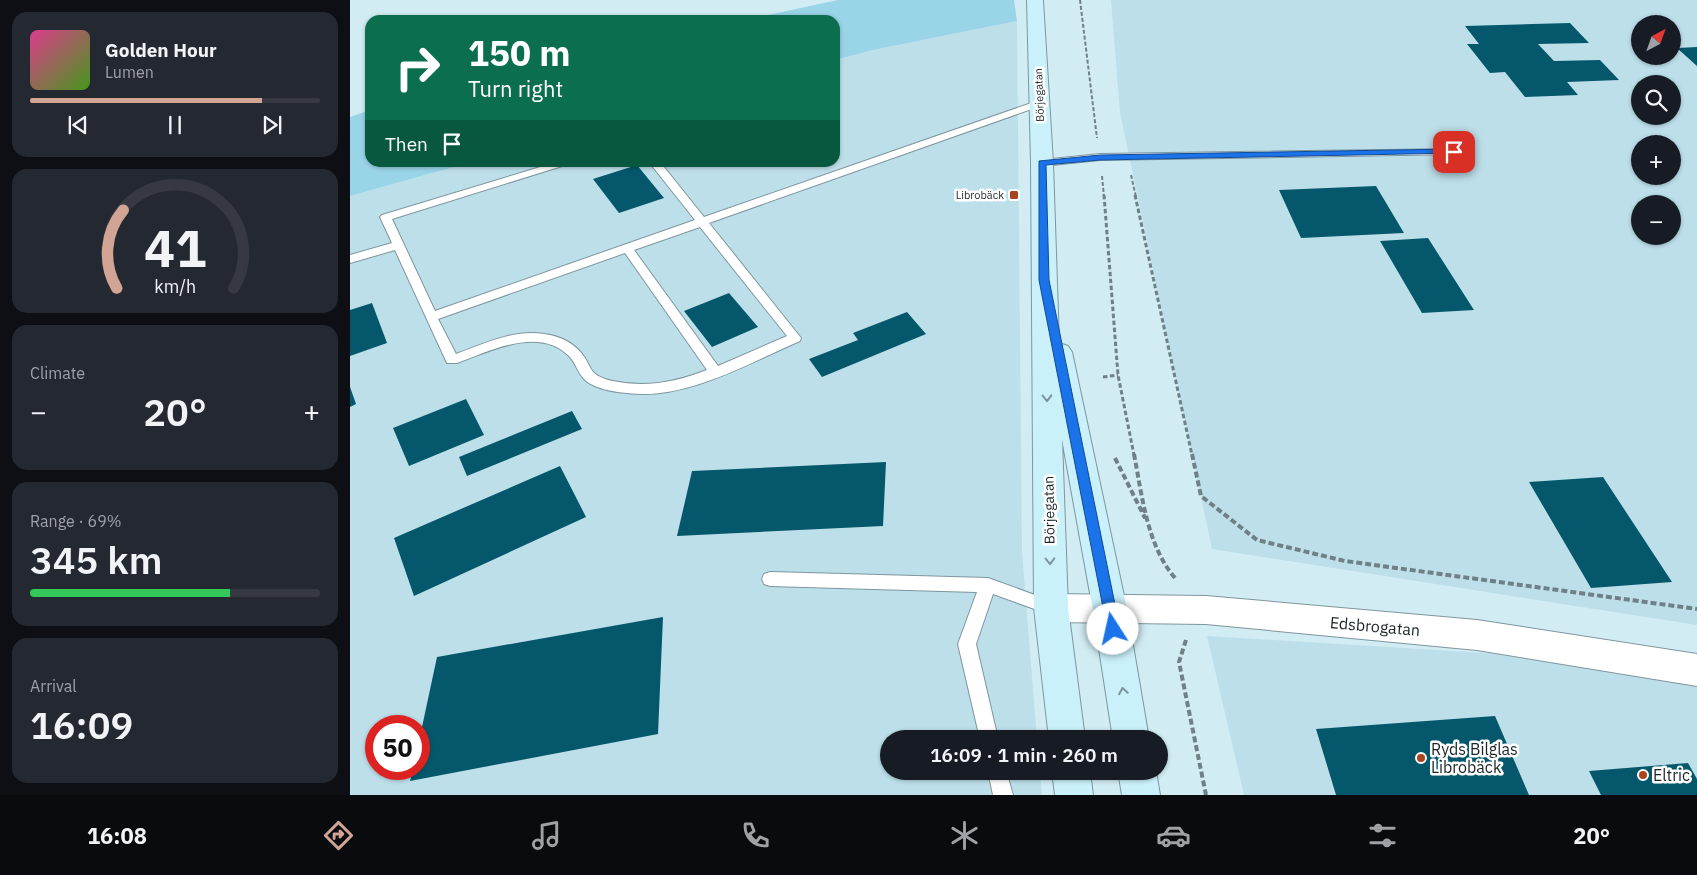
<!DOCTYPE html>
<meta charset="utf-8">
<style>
body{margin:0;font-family:"IBM Plex Sans",sans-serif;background:#242831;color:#f1f3f6;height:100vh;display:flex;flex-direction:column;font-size:19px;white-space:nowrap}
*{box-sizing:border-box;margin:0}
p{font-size:16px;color:#9ea1a6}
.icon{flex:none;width:28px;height:28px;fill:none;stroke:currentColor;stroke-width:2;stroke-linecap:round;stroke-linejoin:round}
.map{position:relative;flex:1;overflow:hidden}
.panel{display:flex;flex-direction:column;gap:12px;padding:12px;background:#0d0f14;width:350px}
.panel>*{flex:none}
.guide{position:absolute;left:15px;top:15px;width:475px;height:152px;border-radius:15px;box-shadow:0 1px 4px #0004;background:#0b6e4f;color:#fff;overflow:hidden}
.needle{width:32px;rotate:41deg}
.tools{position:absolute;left:1281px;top:15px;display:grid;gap:10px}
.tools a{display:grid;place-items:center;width:50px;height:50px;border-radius:50%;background:#171b24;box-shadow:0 1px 4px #0004;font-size:25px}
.speed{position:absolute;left:15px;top:715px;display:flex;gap:10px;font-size:25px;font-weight:700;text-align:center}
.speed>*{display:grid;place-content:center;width:65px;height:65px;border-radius:50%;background:#171b24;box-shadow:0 1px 4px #0004;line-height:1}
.speed .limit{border:8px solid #d22;background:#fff;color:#111}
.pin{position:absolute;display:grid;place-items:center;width:42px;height:42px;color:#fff;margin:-21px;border-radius:10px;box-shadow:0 2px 8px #0006}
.me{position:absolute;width:55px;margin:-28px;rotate:350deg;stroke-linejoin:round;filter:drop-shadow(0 0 4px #0008)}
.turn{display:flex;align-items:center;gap:18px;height:105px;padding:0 20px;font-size:22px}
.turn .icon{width:65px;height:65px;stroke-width:2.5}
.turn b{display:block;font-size:35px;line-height:42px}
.then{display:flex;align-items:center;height:48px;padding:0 20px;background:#0003;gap:10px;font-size:19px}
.big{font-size:38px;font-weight:600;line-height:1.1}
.panel .widget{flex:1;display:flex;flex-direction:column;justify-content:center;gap:8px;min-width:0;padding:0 18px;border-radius:15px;background:#242831}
.panel .dial{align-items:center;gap:0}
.dial svg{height:130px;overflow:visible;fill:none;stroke:#363941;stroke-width:7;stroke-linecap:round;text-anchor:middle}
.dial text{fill:#f1f3f6;stroke:none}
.song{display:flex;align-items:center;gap:15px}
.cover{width:60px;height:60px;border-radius:8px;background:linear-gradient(135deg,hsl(330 70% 55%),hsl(100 70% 35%))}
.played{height:5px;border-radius:2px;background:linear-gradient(90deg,#d1a494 80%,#363941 80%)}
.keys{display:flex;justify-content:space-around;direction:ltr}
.heat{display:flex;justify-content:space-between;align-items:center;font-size:28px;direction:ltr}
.charge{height:8px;border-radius:4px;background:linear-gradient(90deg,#34c759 69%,#363941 0)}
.trip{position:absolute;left:530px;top:730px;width:288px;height:50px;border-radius:25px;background:#171b24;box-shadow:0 1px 4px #0004;font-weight:600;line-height:50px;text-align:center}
.menu{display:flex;height:80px;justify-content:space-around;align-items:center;background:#090b0e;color:#9ea1a6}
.menu .icon{width:35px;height:35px}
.menu .on{color:#d1a494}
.menu b{font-size:22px;color:#f1f3f6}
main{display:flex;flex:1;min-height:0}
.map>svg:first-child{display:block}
</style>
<main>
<section class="panel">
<div class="widget">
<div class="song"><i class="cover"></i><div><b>Golden Hour</b><p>Lumen</p></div></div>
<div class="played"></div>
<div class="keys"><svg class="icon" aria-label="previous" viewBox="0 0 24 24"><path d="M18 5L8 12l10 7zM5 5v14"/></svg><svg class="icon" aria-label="pause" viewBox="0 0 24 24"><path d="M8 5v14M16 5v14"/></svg><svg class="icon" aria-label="next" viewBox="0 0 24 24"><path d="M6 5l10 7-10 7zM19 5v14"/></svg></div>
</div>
<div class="widget dial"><svg viewBox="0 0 100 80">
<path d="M14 69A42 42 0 1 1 86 69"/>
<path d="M14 69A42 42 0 0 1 18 21" stroke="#d1a494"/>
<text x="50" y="56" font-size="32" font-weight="700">41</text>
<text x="50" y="72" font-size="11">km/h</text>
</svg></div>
<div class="widget"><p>Climate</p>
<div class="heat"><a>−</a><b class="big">20°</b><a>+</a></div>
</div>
<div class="widget"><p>Range · 69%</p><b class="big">345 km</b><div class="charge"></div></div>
<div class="widget"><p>Arrival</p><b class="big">16:09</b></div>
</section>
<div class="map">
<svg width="1347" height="795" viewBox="0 0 1347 795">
<rect width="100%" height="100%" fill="#d2ecf4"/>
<!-- built -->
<path fill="#bddfea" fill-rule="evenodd" d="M761 0H1347V625L862 549 770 113ZM1290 24H1322V56H1290ZM1290 84H1322V116H1290ZM1290 144H1322V176H1290ZM1290 204H1322V236H1290Z
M667 21 672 552 687 739H539V771H690L692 795H0V196L118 163 485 162V60L523 50ZM26 726H69V769H26Z
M857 636 1202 657 1347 686V795H894Z"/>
<!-- green -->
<path fill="#9ad4e7" d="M488 0H664L667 21 523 50 485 60V20H395Z
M20 110V162L118 163 0 196V117Z"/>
<!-- building -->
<path fill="#05586b" d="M1220 23 1239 43 1188 44 1204 61 1250 60 1269 80 1217 82 1228 95 1175 97 1155 72 1140 73 1117 44H1129L1115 26Z
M1347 47V66L1327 48Z
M287 165 314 198 269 213 243 179Z
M1026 186 1054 233 951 238 929 190Z
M1078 238 1124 310 1072 313 1030 241Z
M379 293 408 327 362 347 334 311Z
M22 303 37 343 0 356V310Z
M557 312 576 334 472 377 459 359 508 340 503 333Z
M0 387 6 404 0 407Z
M116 399 134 435 59 466 43 428Z
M222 411 232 429 117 476 109 457Z
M536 462 533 526 327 536 342 471Z
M210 466 236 517 64 596 44 538Z
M1253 477 1322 582 1241 588 1179 482Z
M313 617 308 734 60 781 63 769H69V741L87 657Z
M1145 716 1179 795H986L966 729Z
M1338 763 1347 779V795H1251L1239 771Z"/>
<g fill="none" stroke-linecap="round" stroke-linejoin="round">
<!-- service casing -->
<g stroke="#7e969e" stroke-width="2">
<path id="service" d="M690 100 693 101V105L359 223 451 338 450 341C399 363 334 401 277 393 265 392 244 389 234 379 228 373 226 364 220 357 190 325 140 351 107 363H97L45 250 0 263V255L42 243 30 217 32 215 207 162H225L42 219 85 311 345 220 299 162H310L354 217ZM350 227 437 336 368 366 284 250ZM275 253 357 370C326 382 296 388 263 381 257 380 248 377 243 372 240 368 238 363 235 358 226 344 211 336 194 334 165 329 133 344 106 354L88 319Z
M1105 149 1109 150 1110 152 1109 154 750 160 692 166 687 163 692 160 750 154Z
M420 572 638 578 707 603 709 608 707 613 701 615 643 594 626 644 648 739H630L608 644 627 592 420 586 414 584 412 579 414 574Z
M638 771H656L663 795H643Z"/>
</g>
<!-- minor casing -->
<g stroke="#7e969e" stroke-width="2">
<path id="minor" d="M701 594 856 596 1127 620 1347 654V686L1127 650 856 624 701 622 689 618 684 608 689 598Z"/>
</g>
<!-- secondary casing -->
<g stroke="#7e969e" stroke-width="2">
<path id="secondary" d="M677 0H693L703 163 709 343 718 346 722 352 777 610 799 739H763L743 610 712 439 718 608 735 739H699L684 608 681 163Z
M702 771H740L743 795H705Z
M768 771H806L810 795H772Z"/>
</g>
<!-- path-far2 -->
<path stroke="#6f8186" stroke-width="2" stroke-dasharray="4 2" stroke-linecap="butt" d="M730 0 747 138
M781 175 786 197
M752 176 754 197"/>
<!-- path-far1 -->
<path stroke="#6f8186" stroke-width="3" stroke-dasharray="4.5 2.5" stroke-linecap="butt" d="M754 195 768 375 784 455
M785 195 842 455
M753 377 768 375"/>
<!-- path -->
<path stroke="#6f8186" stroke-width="4" stroke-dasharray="6 3" stroke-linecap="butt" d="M784 454C792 495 797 547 826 579
M842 454 851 496 907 540 995 561 1347 609
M765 458 795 518
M836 640 829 662 856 795"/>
<!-- service -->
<use href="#service" fill="#fff" fill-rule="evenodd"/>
<!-- minor -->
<use href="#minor" fill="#fff" fill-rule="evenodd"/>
<!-- secondary -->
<use href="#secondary" fill="#caf0fa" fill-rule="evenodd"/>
</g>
<!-- one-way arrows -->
<defs><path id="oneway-chevron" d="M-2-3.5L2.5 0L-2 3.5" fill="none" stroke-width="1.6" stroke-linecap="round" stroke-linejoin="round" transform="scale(1.25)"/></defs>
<g stroke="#7b959c">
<use href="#oneway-chevron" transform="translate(697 398) rotate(89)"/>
<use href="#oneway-chevron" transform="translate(700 561) rotate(89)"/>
<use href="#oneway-chevron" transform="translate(773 691) rotate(-99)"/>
</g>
<!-- route -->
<path fill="#1a73e8" stroke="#114b97" d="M1104 149 1108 150V153L750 160 696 165 699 280 770 629 768 633 763 635 758 633 689 280V161L750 155Z"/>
<!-- markers -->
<g fill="#aa441c" stroke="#fff" stroke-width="2">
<rect x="659" y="190" width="10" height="10" rx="2.5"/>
<circle cx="1071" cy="758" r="5"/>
<circle cx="1293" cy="775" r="5"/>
</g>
<g text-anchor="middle" stroke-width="5" stroke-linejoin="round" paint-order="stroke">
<!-- far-street labels -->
<g font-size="11" fill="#1b2528" stroke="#fff">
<text transform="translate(689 95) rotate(-92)" y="4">Börjegatan</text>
</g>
<!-- far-poi labels -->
<g font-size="11" fill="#1b2528" stroke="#fff" text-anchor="end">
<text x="654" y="199">Librobäck</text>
</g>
<!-- street labels -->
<g font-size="14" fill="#1b2528" stroke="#fff">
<text transform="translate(699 510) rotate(-91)" y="5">Börjegatan</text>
</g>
<!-- near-street labels -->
<g font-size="16" fill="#1b2528" stroke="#fff">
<text transform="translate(1025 626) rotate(5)" y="6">Edsbrogatan</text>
</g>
<!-- near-poi labels -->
<g font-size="16" fill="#1b2528" stroke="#fff" text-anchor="start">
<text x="1081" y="755">Ryds Bilglas<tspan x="1081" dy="18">Librobäck</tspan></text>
<text x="1303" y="781">Eltric</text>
</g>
</g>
</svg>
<div class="tools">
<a><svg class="needle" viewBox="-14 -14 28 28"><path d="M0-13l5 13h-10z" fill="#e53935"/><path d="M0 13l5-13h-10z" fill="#9ea1a6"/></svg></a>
<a><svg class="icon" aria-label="search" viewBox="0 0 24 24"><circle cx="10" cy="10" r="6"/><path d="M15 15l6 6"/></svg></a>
<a>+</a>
<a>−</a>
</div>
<div class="speed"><div class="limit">50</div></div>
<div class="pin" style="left:1104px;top:152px;background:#d93025"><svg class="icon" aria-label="arrive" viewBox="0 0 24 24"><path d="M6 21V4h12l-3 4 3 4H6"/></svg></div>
<svg class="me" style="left:763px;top:629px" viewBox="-20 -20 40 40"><circle r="19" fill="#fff"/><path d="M0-13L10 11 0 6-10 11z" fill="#1a73e8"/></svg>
<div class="trip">16:09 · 1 min · 260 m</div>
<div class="guide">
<div class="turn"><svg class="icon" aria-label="right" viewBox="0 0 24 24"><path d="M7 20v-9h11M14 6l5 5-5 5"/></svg><div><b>150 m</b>Turn right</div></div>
<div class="then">Then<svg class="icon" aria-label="arrive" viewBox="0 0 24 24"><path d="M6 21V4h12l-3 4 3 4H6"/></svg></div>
</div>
</div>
</main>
<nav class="menu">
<b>16:08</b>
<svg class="icon on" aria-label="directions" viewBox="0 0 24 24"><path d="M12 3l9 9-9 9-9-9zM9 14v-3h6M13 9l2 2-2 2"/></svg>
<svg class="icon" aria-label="music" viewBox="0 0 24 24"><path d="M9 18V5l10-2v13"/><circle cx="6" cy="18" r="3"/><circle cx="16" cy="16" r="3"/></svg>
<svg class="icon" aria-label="phone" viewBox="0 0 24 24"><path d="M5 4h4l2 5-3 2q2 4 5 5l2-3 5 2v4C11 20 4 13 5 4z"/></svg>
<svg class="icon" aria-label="climate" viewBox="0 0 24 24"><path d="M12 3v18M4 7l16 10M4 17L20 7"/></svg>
<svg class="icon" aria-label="car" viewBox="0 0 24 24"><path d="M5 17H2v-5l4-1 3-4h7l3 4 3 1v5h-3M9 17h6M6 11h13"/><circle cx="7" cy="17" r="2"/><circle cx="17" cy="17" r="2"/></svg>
<svg class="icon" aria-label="filters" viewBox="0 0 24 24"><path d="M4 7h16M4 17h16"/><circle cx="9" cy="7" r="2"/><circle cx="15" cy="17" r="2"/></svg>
<b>20°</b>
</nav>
